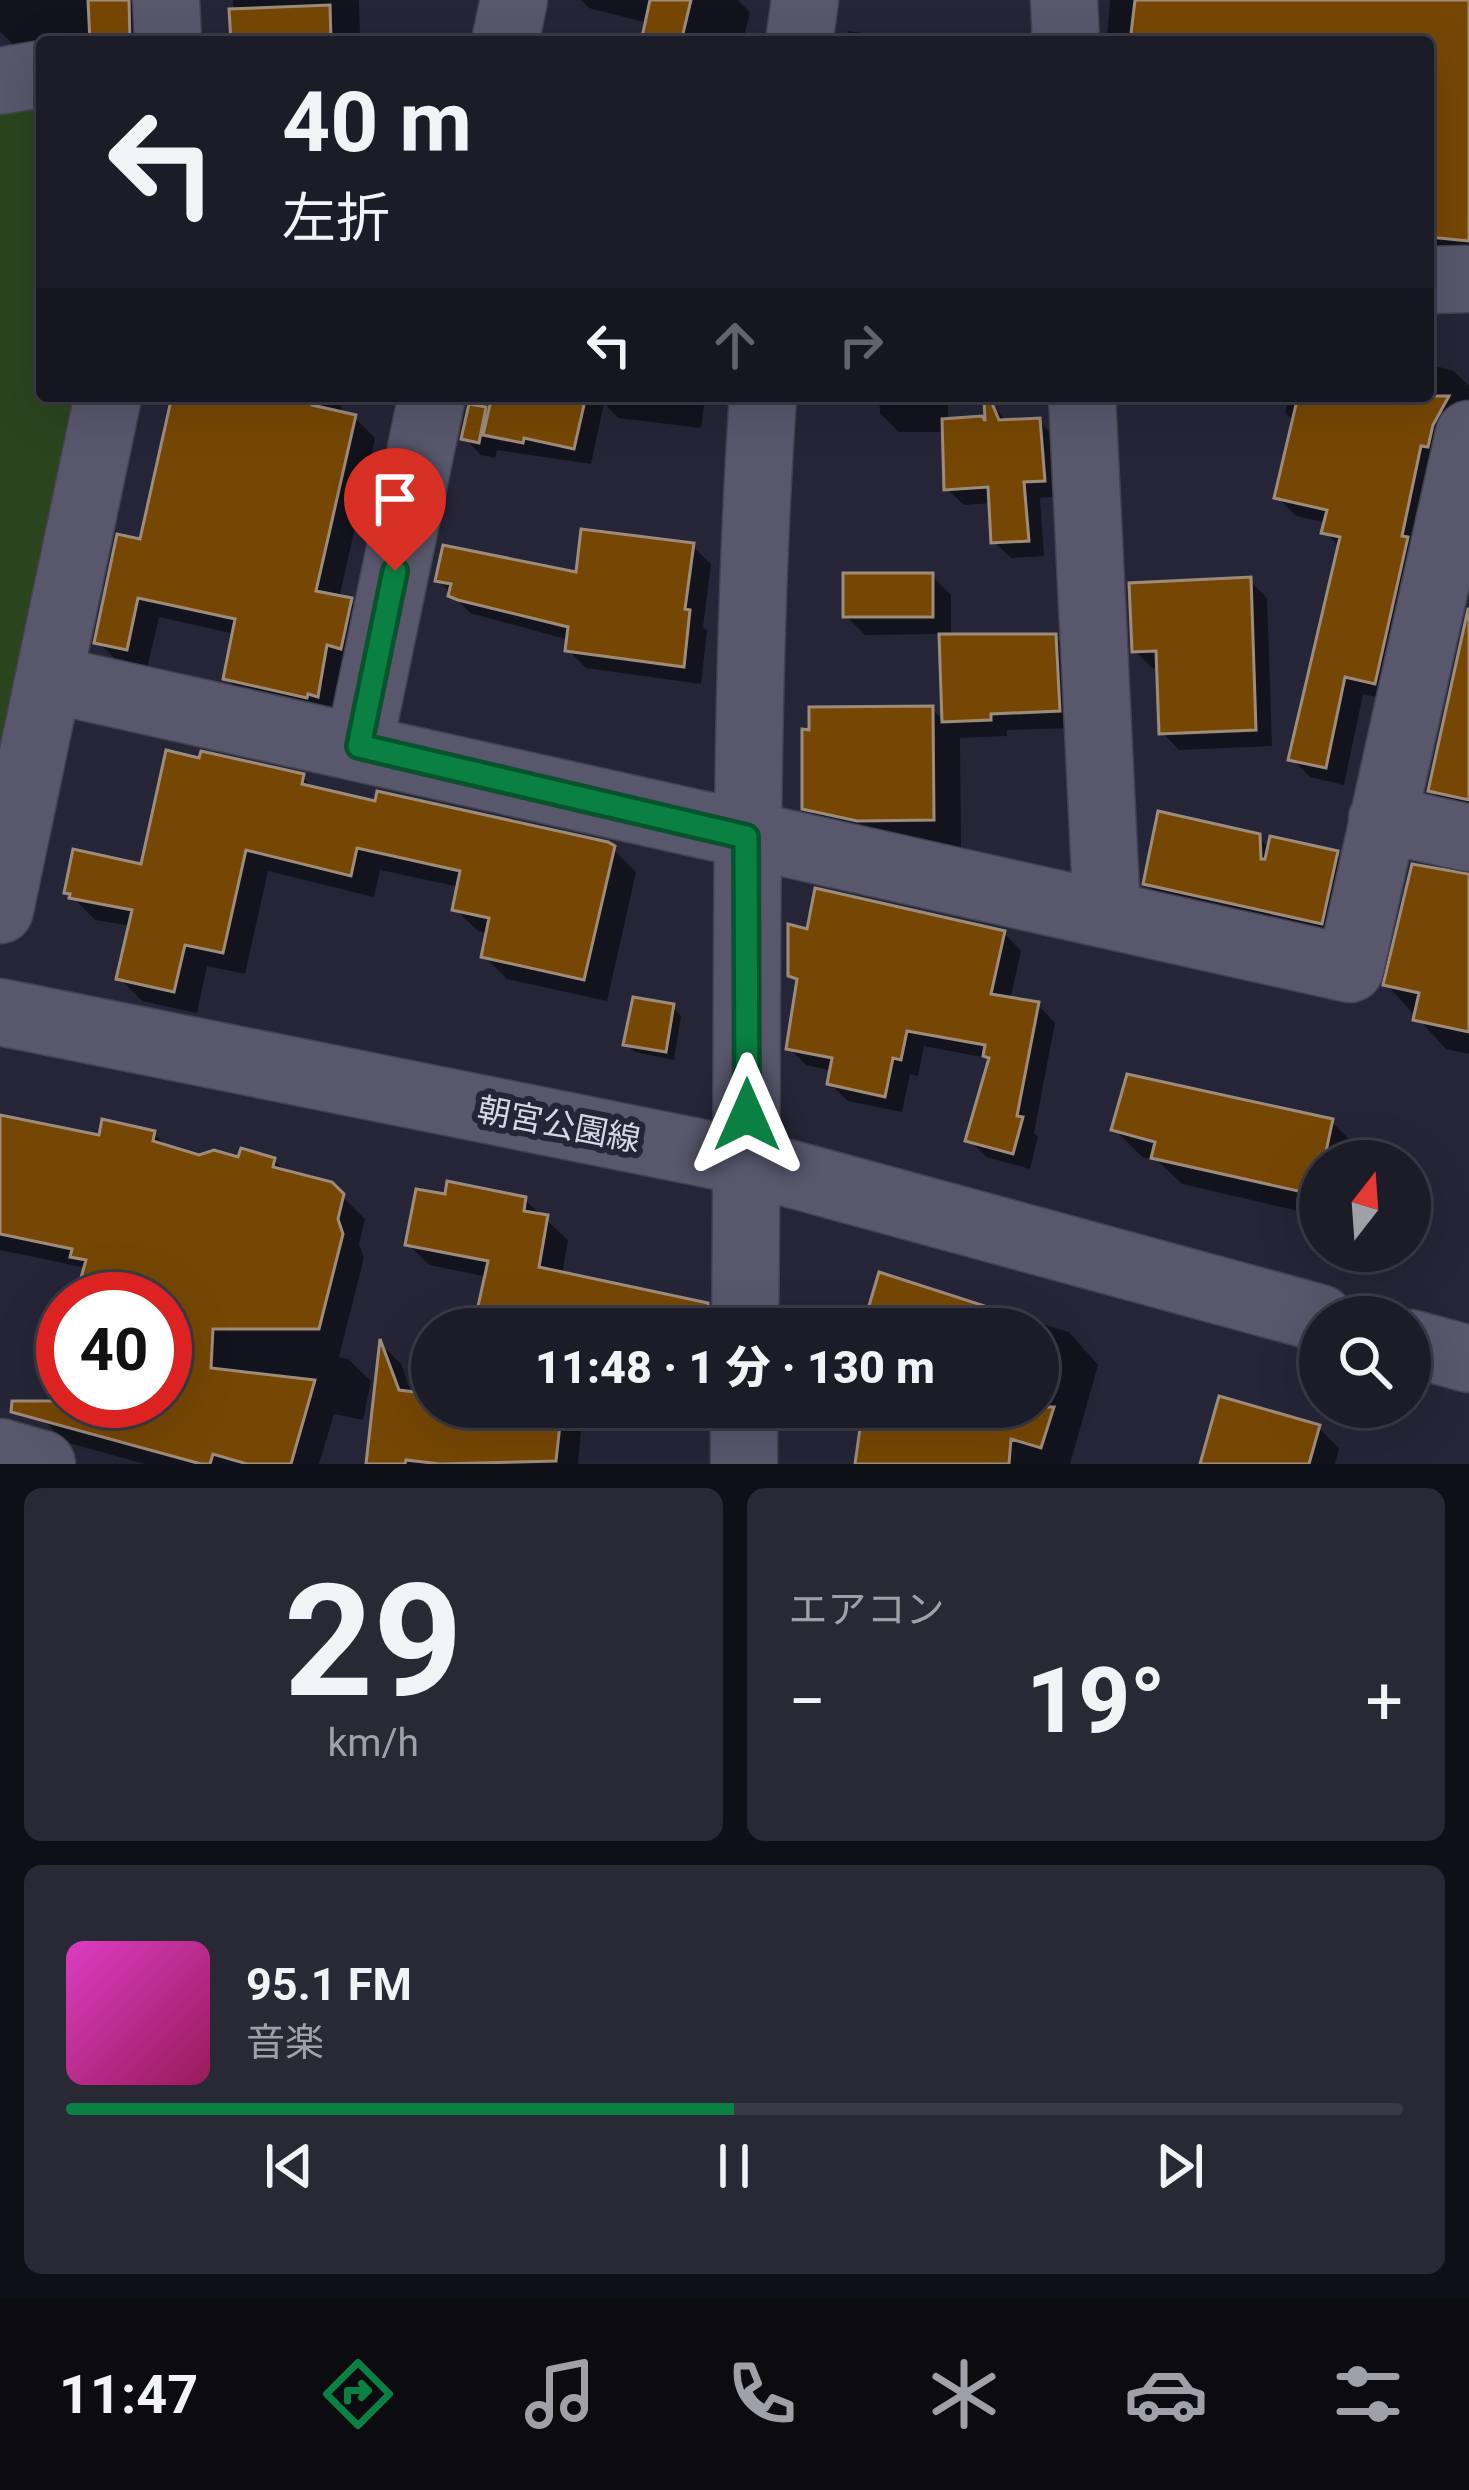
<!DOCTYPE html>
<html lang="ja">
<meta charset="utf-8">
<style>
body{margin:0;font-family:Roboto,"Noto Sans JP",sans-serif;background:#292935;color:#f1f3f6;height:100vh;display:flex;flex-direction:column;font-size:45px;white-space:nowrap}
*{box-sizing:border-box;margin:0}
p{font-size:39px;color:#a0a1a8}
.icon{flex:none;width:66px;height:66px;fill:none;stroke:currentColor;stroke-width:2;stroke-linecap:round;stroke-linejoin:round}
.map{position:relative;height:1464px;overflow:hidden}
.panel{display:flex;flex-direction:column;gap:24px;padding:24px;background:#0f0f17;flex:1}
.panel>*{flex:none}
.guide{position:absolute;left:36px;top:36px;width:1398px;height:366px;border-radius:12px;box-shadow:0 12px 48px #0002,0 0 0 3px #3a3a46;background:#1c1c29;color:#f1f3f6;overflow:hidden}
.needle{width:78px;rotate:17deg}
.controls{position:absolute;left:1299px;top:1140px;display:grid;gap:24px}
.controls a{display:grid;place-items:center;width:132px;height:132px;border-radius:50%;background:#1c1c29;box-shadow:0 12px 48px #0002,0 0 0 3px #3a3a46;font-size:60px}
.speed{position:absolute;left:36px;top:1272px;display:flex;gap:24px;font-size:60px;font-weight:700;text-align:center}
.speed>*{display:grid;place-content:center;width:156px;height:156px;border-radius:50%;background:#1c1c29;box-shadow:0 12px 48px #0002,0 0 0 3px #3a3a46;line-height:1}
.speed .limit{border:18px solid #d22;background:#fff;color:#111}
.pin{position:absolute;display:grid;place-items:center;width:102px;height:102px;color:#fff;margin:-123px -51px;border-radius:50% 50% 50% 0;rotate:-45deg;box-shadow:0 0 12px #0007}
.pin .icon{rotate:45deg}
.me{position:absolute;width:132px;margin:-66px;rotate:0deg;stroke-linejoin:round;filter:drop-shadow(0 0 9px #0008)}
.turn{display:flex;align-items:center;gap:42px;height:252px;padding:0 48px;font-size:54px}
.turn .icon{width:156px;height:156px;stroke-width:2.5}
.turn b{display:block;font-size:84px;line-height:102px}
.lanes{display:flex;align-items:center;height:114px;padding:0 48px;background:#0003;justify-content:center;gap:60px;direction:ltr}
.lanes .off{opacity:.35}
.big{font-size:90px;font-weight:800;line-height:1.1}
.panel .tile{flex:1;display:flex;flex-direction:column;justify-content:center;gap:18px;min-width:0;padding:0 42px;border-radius:18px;background:#292935}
.panel .dial{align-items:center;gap:0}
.dial b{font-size:156px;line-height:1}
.song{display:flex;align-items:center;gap:36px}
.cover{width:144px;height:144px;border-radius:18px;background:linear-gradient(135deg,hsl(310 70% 55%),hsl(330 70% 35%))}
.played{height:12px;border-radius:6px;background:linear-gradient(90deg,#0b8043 50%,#3a3a46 50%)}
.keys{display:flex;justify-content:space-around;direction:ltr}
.heat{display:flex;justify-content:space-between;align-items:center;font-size:66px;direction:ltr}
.panel .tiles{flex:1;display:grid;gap:24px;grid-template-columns:1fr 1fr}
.tile:last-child{grid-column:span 2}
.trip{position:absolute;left:411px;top:1308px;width:648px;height:120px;border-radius:60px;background:#1c1c29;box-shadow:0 12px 48px #0002,0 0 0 3px #3a3a46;font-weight:800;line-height:120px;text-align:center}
.menu{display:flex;height:192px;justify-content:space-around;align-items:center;background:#0b0b10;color:#a0a1a8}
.menu .icon{width:84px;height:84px}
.menu .active{color:#0b8043}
.menu b{font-size:54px;color:#f1f3f6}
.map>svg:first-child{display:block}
</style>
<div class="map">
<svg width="1469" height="1464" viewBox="0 0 1469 1464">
<rect width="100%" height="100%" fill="#252537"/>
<!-- green -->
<path fill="#2a441e" d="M42 97V396H86L0 808V104Z"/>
<!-- shadow -->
<path fill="#0007" d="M0 0H153L147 42H93L92 34 15 46 0 32Z
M233 0H359L360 34 352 33V42H234Z
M581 0H738L750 12 743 42H644L648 23 589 8Z
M1110 0H1469V274L1428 272V42H1111L1107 38Z
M848 31 924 42H846Z
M1428 364 1454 371 1469 386V403L1393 701 1363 694 1344 785 1310 777 1292 759 1340 547 1325 532 1327 523 1296 516 1277 497 1295 422 1285 412 1289 396H1428Z
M280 396H344L340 414 354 417 375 438 339 599 350 601 371 622 338 716 247 699 226 678 235 634 159 617 147 669 119 663 98 642 143 542Z
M471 396 600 399 705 396 701 428 618 418 604 403 591 464 497 450 495 458 481 455 465 438Z
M879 396H948V422L989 428 988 400 1008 423 1039 421 1055 438 1060 496 1040 498 1044 556 1011 558 994 542 992 503 964 505 947 489 946 432H899L880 413Z
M692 546 711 564 703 627 707 631 701 684 586 668 568 650 569 640 470 613 438 580 579 576Z
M932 576 951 595V637H1055L1072 654 1076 728 1007 730V736L960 738 961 848H887L834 836 806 807 932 709 945 722 942 634 865 635 846 616Z
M1249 580 1267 598 1272 746 1179 750 1162 732 1160 668H1152L1135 651Z
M1469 620V821L1461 820 1431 790Z
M303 777 315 790 613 849 636 872 607 1001 507 979 484 956 489 934 478 931 455 909 460 887 380 870 374 897 268 871 245 974 207 966 197 1013 142 1001 119 978 131 926 95 920 68 892 143 868Z
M1258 837 1270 849 1336 854 1364 882 1349 951 1174 912 1146 883Z
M1469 877V1054L1446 1049 1386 984Z
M809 933H1004L1021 951 1010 1000 1038 1005 1055 1023 1034 1133 1038 1137 1030 1169 986 1157 969 1140 992 1059 924 1046 918 1076 910 1074 902 1112 848 1101 830 1084 833 1071 806 1065 789 1048 799 983 791 974Z
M673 1007 681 1016 674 1060 635 1052 626 1044Z
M0 1118 101 1139 154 1134 169 1149 199 1158 274 1160 287 1174 331 1185 365 1219 359 1244 364 1258 339 1357 348 1359 371 1381 363 1420 334 1414 319 1464H145L65 1442 43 1419 63 1350V1401H165V1299H78L87 1268 0 1250Z
M1332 1122 1359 1149 1356 1161H1320V1216L1182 1184 1158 1161 1142 1157 1115 1130Z
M525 1200 568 1240 562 1275 696 1303 718 1325 717 1329H476L488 1277 429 1265 408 1244Z
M881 1276 1069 1332 1098 1365 1070 1464H858L861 1423 851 1419 838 1407H1038V1329H865Z
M383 1346 401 1364 412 1395 432 1397V1407H583L578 1464H369Z
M1319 1428 1339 1448 1335 1464H1203Z"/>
<!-- building -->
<path fill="#764704" stroke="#9e8c7b" stroke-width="3" d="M88 0H129L130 42H90Z
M650 0H691L681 42H641Z
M1135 0H1469V241L1428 237V42H1130Z
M330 5 331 42H231L229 9Z
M172 396H314L312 405 356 415 316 591 352 598 341 649 327 645 318 697 308 694 307 698 223 679 235 619 138 598 127 650 94 643 117 534 140 539Z
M492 396H586L574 449 524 438 523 443 483 435Z
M989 396 999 420 1040 418 1045 481 1024 482 1029 541 991 543 988 487 944 490 942 419 982 416 985 421 984 397Z
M1298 396H1449L1433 425 1428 447 1421 446 1402 536 1408 537 1375 684 1345 677 1326 768 1288 760 1340 537 1321 533 1327 510 1274 498Z
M469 404 486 407 479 443 461 439Z
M581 529 694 543 685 609 690 610 684 667 565 651 568 627 458 600 448 596 451 584 435 581 443 545 576 572Z
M843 573H933V617H843Z
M1251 577 1256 730 1159 734 1156 651 1132 652 1129 583Z
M1468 609H1469V800L1428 791Z
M939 634H1056L1060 711 991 714V720L942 722Z
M933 706 934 820 857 821 802 809V729L809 730V707Z
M166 750 199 758 201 751 304 774 302 784 375 801 377 791 608 842 615 846 584 980 481 957 489 918 452 910 460 871 357 848 351 876 246 850 223 953 185 945 174 992 116 979 132 910 69 898 70 894 64 893 73 849 141 864Z
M1158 811 1260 834 1261 859H1265L1270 836 1338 851 1322 924 1143 884Z
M1412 864 1469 874V1032L1413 1020 1419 993 1383 985Z
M815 888 1005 931 991 994 1039 1002 1017 1116 1023 1117 1013 1154 965 1141 989 1058 983 1056 985 1045 907 1031 901 1060 893 1058 885 1097 827 1084 832 1058 786 1049 797 979 788 976V924L807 929Z
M633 997 674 1004 666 1052 623 1045Z
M1127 1074 1333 1119 1324 1161H1320L1316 1195 1151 1158 1155 1142 1111 1130Z
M0 1115 99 1135 102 1119 155 1131 153 1141 199 1155 214 1150 238 1157 241 1148 275 1158 273 1167 332 1182 344 1194 338 1219 343 1234 319 1329H213L211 1368 315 1380 291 1464H247L213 1454 210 1464H201L11 1412 12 1401H165V1299H75L86 1260 70 1257 72 1249 0 1234Z
M447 1181 526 1197 524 1211 548 1215 539 1267 708 1303V1329H473L488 1261 405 1245 416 1189 445 1194Z
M879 1272 1028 1320 1027 1329H862Z
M380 1339 399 1390 432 1394V1407H562L556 1461 440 1464 406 1460 405 1464H366Z
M1219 1396 1320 1425 1309 1464H1200Z
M863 1407H1054L1041 1448 1011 1439 1009 1464H855Z"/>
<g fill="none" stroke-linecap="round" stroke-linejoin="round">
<!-- minor casing -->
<g stroke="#434251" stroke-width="69">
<path id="minor" d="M166 0 168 42
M1064 0 1066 42
M505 42 514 0
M799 42 805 0
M0 81 42 74
M1428 280 1469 279
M1082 396 1107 915
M49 679 1350 969 1469 434
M359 746 432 396
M1382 819 1469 838
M0 910 108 396
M0 1012 747 1162 1320 1318
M745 1329C749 1018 742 707 763 396
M1410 1343 1469 1359
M0 1452 42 1464
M744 1464V1407"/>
</g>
<!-- minor -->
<use href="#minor" stroke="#58576c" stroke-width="66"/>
</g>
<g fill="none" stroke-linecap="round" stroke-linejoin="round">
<!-- route casing -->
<g stroke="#07532c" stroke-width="30">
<path id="route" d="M395 571 359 746 746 837 747 1115"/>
</g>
<!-- route -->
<use href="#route" stroke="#0b8043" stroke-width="21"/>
</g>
<g text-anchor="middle" stroke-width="12" stroke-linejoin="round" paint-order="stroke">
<!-- street labels -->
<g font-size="33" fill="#d7d7e4" stroke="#252537">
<text transform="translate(559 1124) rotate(11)" y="12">朝宮公園線</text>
</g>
</g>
</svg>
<div class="controls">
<a><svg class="needle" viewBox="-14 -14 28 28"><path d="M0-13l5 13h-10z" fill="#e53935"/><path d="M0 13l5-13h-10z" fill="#a0a1a8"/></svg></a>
<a><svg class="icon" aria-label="search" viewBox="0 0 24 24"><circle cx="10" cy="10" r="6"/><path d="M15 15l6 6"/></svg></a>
</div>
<div class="speed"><div class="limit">40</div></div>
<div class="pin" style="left:395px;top:571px;background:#d93025"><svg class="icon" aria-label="arrive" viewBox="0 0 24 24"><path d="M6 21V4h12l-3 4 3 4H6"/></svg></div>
<svg class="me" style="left:747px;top:1115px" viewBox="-20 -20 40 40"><path d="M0-17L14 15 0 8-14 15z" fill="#0b8043" stroke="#fff" stroke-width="4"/></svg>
<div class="trip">11:48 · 1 分 · 130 m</div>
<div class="guide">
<div class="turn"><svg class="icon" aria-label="left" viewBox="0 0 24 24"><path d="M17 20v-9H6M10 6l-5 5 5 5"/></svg><div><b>40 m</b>左折</div></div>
<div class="lanes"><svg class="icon" aria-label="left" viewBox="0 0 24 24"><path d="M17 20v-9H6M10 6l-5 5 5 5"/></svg><svg class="icon off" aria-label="ahead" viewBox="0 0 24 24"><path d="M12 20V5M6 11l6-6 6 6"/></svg><svg class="icon off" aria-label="right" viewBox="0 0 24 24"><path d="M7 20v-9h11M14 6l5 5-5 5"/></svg></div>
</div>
</div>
<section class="panel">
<div class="tiles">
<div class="tile dial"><b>29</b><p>km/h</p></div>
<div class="tile"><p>エアコン</p>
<div class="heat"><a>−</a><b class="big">19°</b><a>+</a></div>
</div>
<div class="tile">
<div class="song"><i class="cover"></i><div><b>95.1 FM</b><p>音楽</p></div></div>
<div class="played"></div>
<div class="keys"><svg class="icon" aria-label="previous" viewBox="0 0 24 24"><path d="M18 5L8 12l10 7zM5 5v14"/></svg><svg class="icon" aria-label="pause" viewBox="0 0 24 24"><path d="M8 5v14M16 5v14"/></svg><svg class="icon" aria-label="next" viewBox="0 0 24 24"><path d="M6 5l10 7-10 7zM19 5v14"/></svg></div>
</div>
</div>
</section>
<nav class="menu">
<b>11:47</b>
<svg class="icon active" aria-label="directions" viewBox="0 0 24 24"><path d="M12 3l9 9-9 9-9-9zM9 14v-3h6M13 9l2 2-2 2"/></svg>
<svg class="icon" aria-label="music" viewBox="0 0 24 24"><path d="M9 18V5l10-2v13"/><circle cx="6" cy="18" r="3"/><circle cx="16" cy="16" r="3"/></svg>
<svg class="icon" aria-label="phone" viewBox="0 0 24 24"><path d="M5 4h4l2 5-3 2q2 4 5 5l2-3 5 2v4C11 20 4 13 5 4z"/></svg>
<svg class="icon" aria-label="climate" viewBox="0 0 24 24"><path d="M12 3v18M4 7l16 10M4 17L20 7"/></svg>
<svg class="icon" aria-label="car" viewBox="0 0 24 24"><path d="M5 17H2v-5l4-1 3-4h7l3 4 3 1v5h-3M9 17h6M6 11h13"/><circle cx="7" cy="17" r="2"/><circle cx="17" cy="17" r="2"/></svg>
<svg class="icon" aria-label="filters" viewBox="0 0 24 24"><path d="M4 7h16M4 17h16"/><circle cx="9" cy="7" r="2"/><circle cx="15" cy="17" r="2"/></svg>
</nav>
